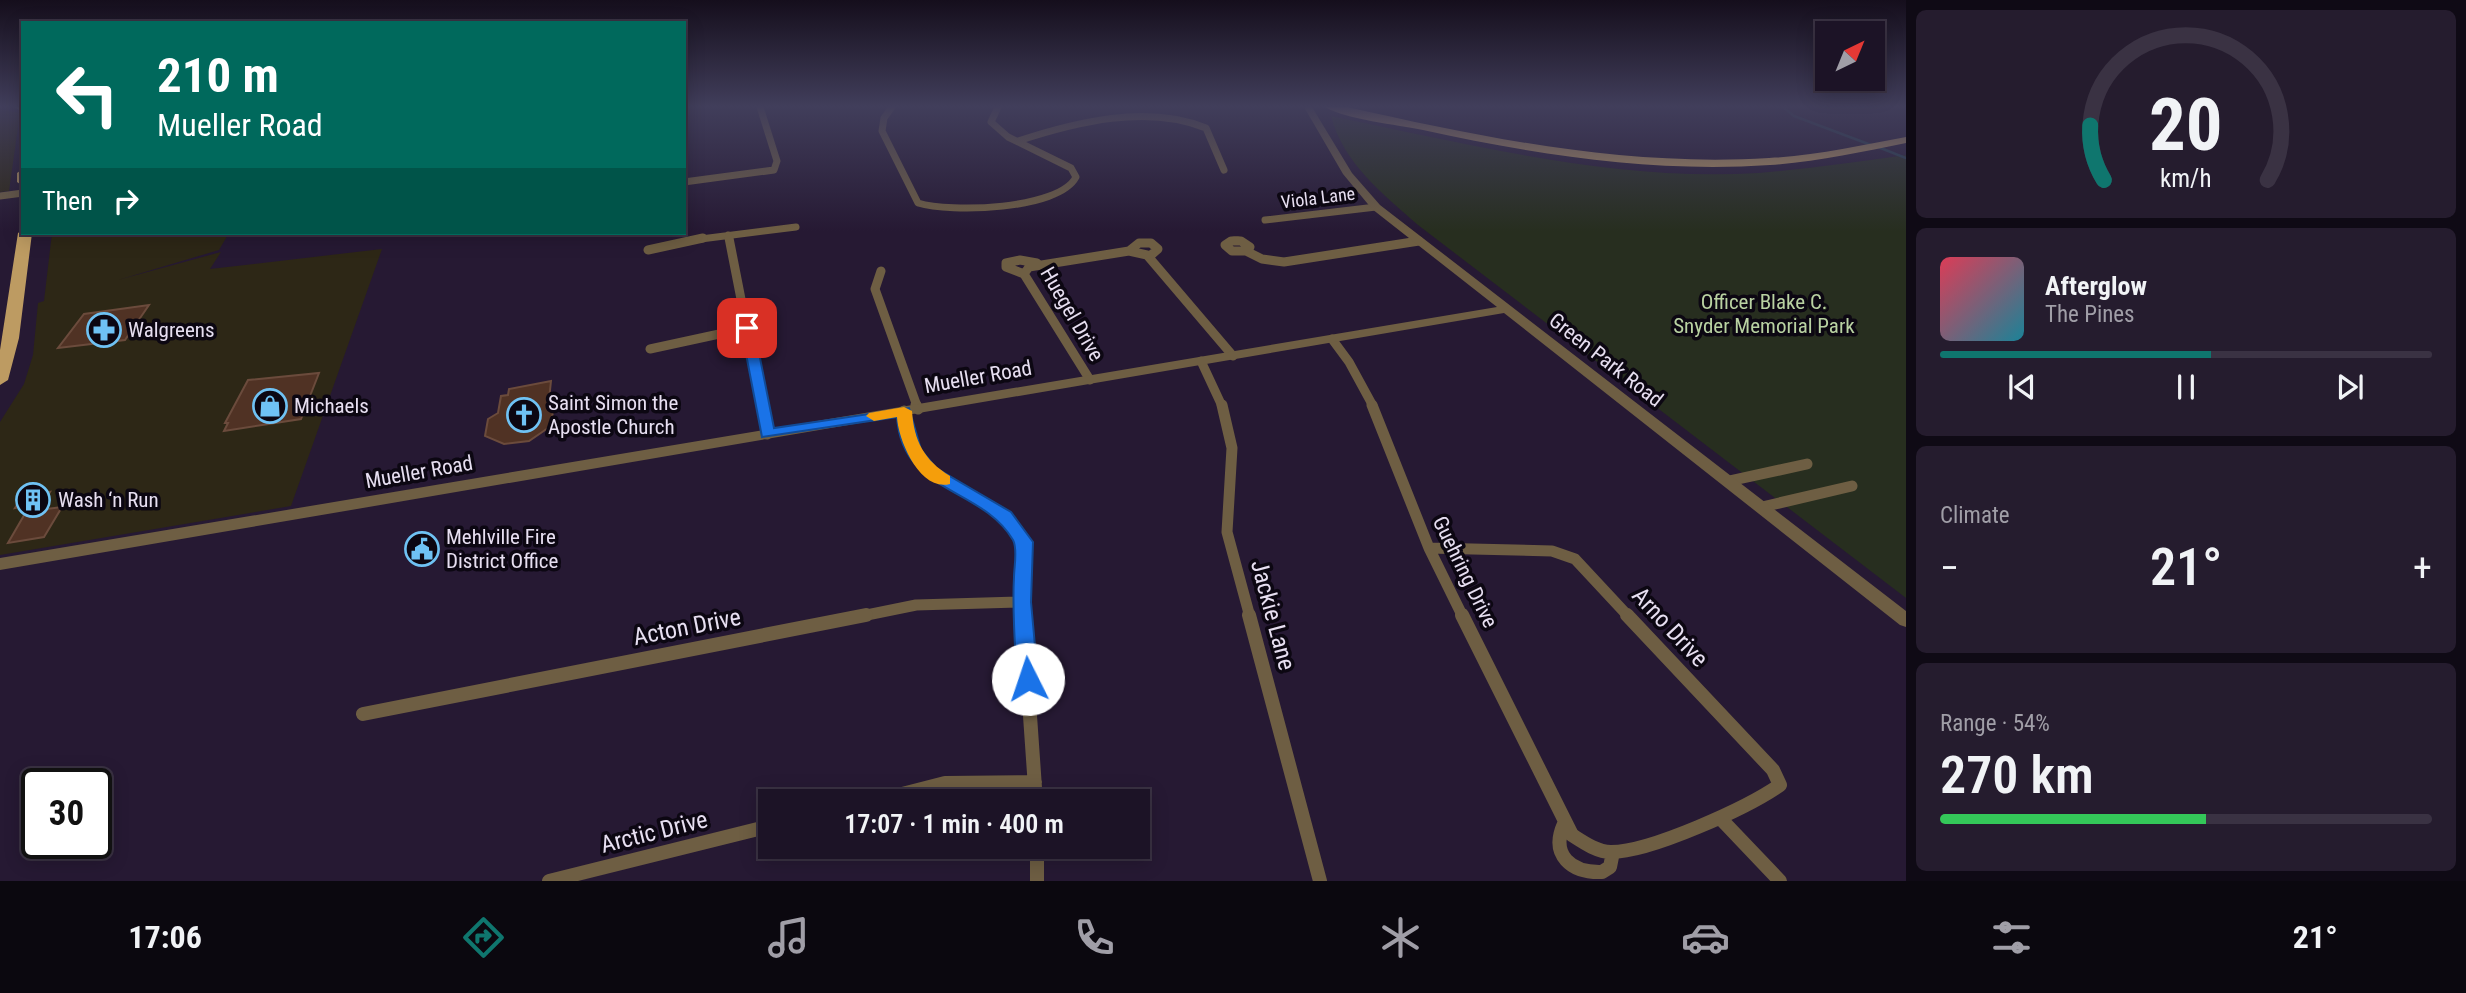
<!DOCTYPE html>
<meta charset="utf-8">
<style>
body{margin:0;font-family:"Roboto Condensed",sans-serif;background:#251c2e;color:#f1f3f6;height:100vh;display:flex;flex-direction:column;font-size:26px;white-space:nowrap}
*{box-sizing:border-box;margin:0}
p{font-size:23px;color:#a09ea7}
.icon{flex:none;width:38px;height:38px;fill:none;stroke:currentColor;stroke-width:2;stroke-linecap:round;stroke-linejoin:round}
.map{position:relative;flex:1;overflow:hidden}
.details{display:flex;flex-direction:column;gap:10px;padding:10px;background:#0f0a15;width:560px}
.details>*{flex:none}
.top-card{position:absolute;left:21px;top:21px;width:665px;height:214px;border-radius:0px;box-shadow:0 4px 18px #0003,0 0 0 2px #3a3243;background:#00695c;color:#fff;overflow:hidden}
.needle{width:46px;rotate:43deg}
.fabs{position:absolute;left:1815px;top:21px;display:grid;gap:14px}
.fabs a{display:grid;place-items:center;width:70px;height:70px;border-radius:0px;background:#1c1326;box-shadow:0 4px 18px #0003,0 0 0 2px #3a3243;font-size:35px}
.speed{position:absolute;left:21px;top:768px;display:flex;gap:14px;font-size:35px;font-weight:700;text-align:center}
.speed>*{display:grid;place-content:center;width:91px;height:91px;border-radius:50%;background:#1c1326;box-shadow:0 4px 18px #0003,0 0 0 2px #3a3243;line-height:1}
.speed .limit{border:4px solid #111;border-radius:10px;background:#fff;color:#111}
.pin{position:absolute;display:grid;place-items:center;width:60px;height:60px;color:#fff;margin:-30px;border-radius:14px;box-shadow:0 4px 10px #0006}
.me{position:absolute;width:77px;margin:-38px;rotate:356deg;stroke-linejoin:round;filter:drop-shadow(0 0 5px #0008)}
.turn{display:flex;align-items:center;gap:24px;height:147px;padding:0 21px;font-size:32px}
.turn .icon{width:91px;height:91px;stroke-width:2.5}
.turn b{display:block;font-size:49px;line-height:60px}
.then{display:flex;align-items:center;height:66px;padding:0 21px;background:#0003;gap:14px;font-size:26px}
.big{font-size:52px;font-weight:600;line-height:1.1}
.details .widget{flex:1;display:flex;flex-direction:column;justify-content:center;gap:10px;min-width:0;padding:0 24px;border-radius:10px;background:#251c2e}
.details .dial{align-items:center;gap:0}
.dial svg{height:182px;overflow:visible;fill:none;stroke:#3a3243;stroke-width:7;stroke-linecap:round;text-anchor:middle}
.dial text{fill:#f1f3f6;stroke:none}
.song{display:flex;align-items:center;gap:21px}
.cover{width:84px;height:84px;border-radius:10px;background:linear-gradient(135deg,hsl(350 70% 55%),hsl(190 70% 35%))}
.played{height:7px;border-radius:4px;background:linear-gradient(90deg,#0f766e 55%,#3a3243 55%)}
.keys{display:flex;justify-content:space-around;direction:ltr}
.heat{display:flex;justify-content:space-between;align-items:center;font-size:38px;direction:ltr}
.charge{height:10px;border-radius:5px;background:linear-gradient(90deg,#34c759 54%,#3a3243 0)}
.trip{position:absolute;left:758px;top:789px;width:392px;height:70px;border-radius:0px;background:#1c1326;box-shadow:0 4px 18px #0003,0 0 0 2px #3a3243;font-weight:600;line-height:70px;text-align:center}
.dock{display:flex;height:112px;justify-content:space-around;align-items:center;background:#0b080f;color:#a09ea7}
.dock .icon{width:49px;height:49px}
.dock .active{color:#0f766e}
.dock b{font-size:32px;color:#f1f3f6}
main{display:flex;flex:1;min-height:0}
.map>svg:first-child{display:block}
</style>
<main>
<div class="map">
<svg width="1906" height="881" viewBox="0 0 1906 881">
<rect width="100%" height="100%" fill="#261933"/>
<!-- commercial -->
<path fill="#2d2716" d="M0 109 20 113 9 191 0 192Z
M52 233H229L219 250 118 280 221 252 210 269 382 249 291 506 0 555V422L24 384 33 355 38 303 44 301Z"/>
<!-- green -->
<path fill="#272e1f" d="M1331 116C1468 144 1616 182 1758 173 1807 169 1857 162 1906 155V598L1418 225C1383 194 1343 163 1331 116Z"/>
<g fill="none" stroke-linecap="round" stroke-linejoin="round">
<!-- stream -->
<path stroke="#26414f" stroke-width="2.5" d="M1783 107 1794 116 1871 145
M1878 147 1906 158"/>
</g>
<!-- building -->
<path fill="#503224" stroke="#6b4b3c" stroke-width="2" d="M149 305 125 340 58 348 84 314Z
M319 373 301 419 224 431 228 423H225L248 380Z
M551 381 548 409 553 411 551 426 529 441 504 444 485 436 488 419 498 413 501 396 508 395 509 389Z
M50 492 39 510 62 507 44 537 8 543 30 505 15 508 22 497Z"/>
<g fill="none" stroke-linecap="round" stroke-linejoin="round">
<!-- minor-far3 -->
<path stroke="#6e5e43" stroke-width="7" d="M892 107 884 118 882 131 918 203C950 213 1059 210 1076 177L1071 168 1008 137 991 122 998 107
M1018 141C1076 122 1147 104 1206 128L1224 170
M684 182 774 170 777 161 760 107
M0 196 23 193
M1265 220 1376 207
M728 235 729 240
M693 240 796 227
M1234 240H1238"/>
<!-- minor-far2 -->
<path stroke="#6e5e43" stroke-width="9" d="M729 238 762 406
M1231 241H1241L1250 247 1246 251H1232L1225 245Z
M648 250 703 238
M1129 251 1139 243H1151L1158 249 1150 256
M1246 251 1262 259 1284 262 1419 241
M881 271 875 289 917 406
M1024 274 1006 267V263L1020 260 1037 263
M1332 339 1349 362 1373 406
M650 349 747 328
M1201 361 1222 406
M1090 380 1024 274 1029 267 1129 251 1147 255 1233 356"/>
<!-- minor-far1 -->
<path stroke="#6e5e43" stroke-width="11" d="M761 405 767 434
M916 405 918 409
M1222 405 1232 448 1227 532 1250 617
M1372 405 1429 548
M904 411C908 429 911 446 923 461 949 497 1005 497 1024 541 1031 558 1021 596 1023 617
M1729 481 1807 464
M1762 507 1852 486
M1429 548 1552 551 1575 559 1629 617
M1429 548 1463 617
M857 617 916 605 1022 602"/>
<!-- minor -->
<path stroke="#6e5e43" stroke-width="14" d="M1023 615 1036 802
M1249 615 1320 881
M1462 615 1572 835C1583 842 1597 852 1611 852 1650 852 1747 808 1780 785L1773 770 1627 615
M363 714 866 615
M871 802 945 783 1035 782
M1720 818 1780 881
M1564 824C1550 855 1571 873 1602 872L1610 867 1613 852
M1037 847V881
M549 881 770 826"/>
<!-- tertiary -->
<path fill="#6e5e43" fill-rule="evenodd" d="M1304 107H1312L1352 173 1380 205 1906 611V627L1900 625 1504 313 0 570V558L1497 307 1372 209 1343 174Z"/>
<!-- primary -->
<path fill="#bd9b62" fill-rule="evenodd" d="M14 107H23V112Z
M1325 107H1347C1485 138 1626 167 1769 158 1815 156 1861 145 1906 137V143C1861 152 1816 162 1770 165 1653 173 1537 155 1423 130 1398 125 1345 119 1325 107Z
M23 169V186L17 182V173Z
M23 230V233H32L19 338 8 380 0 385V350L18 233Z"/>
</g>
<!-- sky -->
<linearGradient id="sky" x2="0" y2="1"><stop stop-color="#150e1c"/><stop offset="0.46" stop-color="#413e5b"/><stop offset="1" stop-color="#413e5b" stop-opacity="0"/></linearGradient>
<rect width="1906" height="231" fill="url(#sky)"/>
<!-- route -->
<path fill="#1a73e8" stroke="#114b97" stroke-width="2" d="M747 324 754 328 774 428 909 408 921 450 936 468 1011 512 1033 542 1031 602 1038 679 1035 685H1020L1017 679C1015 645 1012 611 1014 577 1014 567 1018 549 1013 540 981 486 902 494 897 417L762 437 741 328Z"/>
<!-- slow -->
<path fill="#f59e0b" d="M904 407 912 411C914 441 924 460 950 476V484C920 492 898 440 897 417L874 421 866 416 869 413Z"/>
<!-- icons -->
<defs>
<g id="pharmacy-ring" transform="scale(1.75)"><circle r="9.5" fill="#0c0712" stroke="#6fc2f4" stroke-width="1.5"/><path d="M-2-6h4v4h4v4h-4v4h-4v-4h-4v-4h4Z" fill="#6fc2f4"/></g>
<g id="shop-ring" transform="scale(1.75)"><circle r="9.5" fill="#0c0712" stroke="#6fc2f4" stroke-width="1.5"/><path d="M-5-2.5h2.3a2.7 3.5 0 0 1 5.4 0H5L5.5 6h-11ZM-1.5-2.5h3a1.5 2.3 0 0 0-3 0Z" fill="#6fc2f4"/></g>
<g id="church-ring" transform="scale(1.75)"><circle r="9.5" fill="#0c0712" stroke="#6fc2f4" stroke-width="1.5"/><path d="M-1.2-6h2.4v3.5h3.3v2.4h-3.3V6h-2.4V-.1h-3.3v-2.4h3.3Z" fill="#6fc2f4"/></g>
<g id="building-ring" transform="scale(1.75)"><circle r="9.5" fill="#0c0712" stroke="#6fc2f4" stroke-width="1.5"/><path d="M-4-6H4V6H1V3H-1V6H-4ZM-2.5-4.3h1.7v1.8h-1.7ZM.8-4.3h1.7v1.8H.8ZM-2.5-1h1.7V.8h-1.7ZM.8-1h1.7V.8H.8Z" fill="#6fc2f4"/></g>
<g id="civic-ring" transform="scale(1.75)"><circle r="9.5" fill="#0c0712" stroke="#6fc2f4" stroke-width="1.5"/><path d="M-.6-6.5H3V-4.5H.6V-3L4-1V1h2V6H-6V1h2V-1L-.6-3ZM-1.2 2.5V6h2.4V2.5Z" fill="#6fc2f4"/></g>
</defs>
<g fill-rule="evenodd">
<use href="#pharmacy-ring" x="104" y="330"/>
<use href="#shop-ring" x="270" y="406"/>
<use href="#church-ring" x="524" y="415"/>
<use href="#building-ring" x="33" y="500"/>
<use href="#civic-ring" x="422" y="549"/>
</g>
<g text-anchor="middle" stroke-width="7" stroke-linejoin="round" paint-order="stroke">
<!-- far-street labels -->
<g font-size="18" fill="#e7dff1" stroke="#0c0712">
<text transform="translate(1318 198) rotate(-7)" y="6">Viola Lane</text>
</g>
<!-- park labels -->
<g font-size="21" fill="#b9d2a2" stroke="#0c0712">
<text x="1764" y="309">Officer Blake C.<tspan x="1764" dy="24">Snyder Memorial Park</tspan></text>
</g>
<!-- street labels -->
<g font-size="21" fill="#e7dff1" stroke="#0c0712">
<text transform="translate(1072 314) rotate(60)" y="7">Huegel Drive</text>
<text transform="translate(1606 360) rotate(38)" y="7">Green Park Road</text>
<text transform="translate(978 377) rotate(-10)" y="7">Mueller Road</text>
<text transform="translate(419 472) rotate(-10)" y="7">Mueller Road</text>
<text transform="translate(1465 572) rotate(64)" y="7">Guehring Drive</text>
</g>
<!-- poi labels -->
<g font-size="21" fill="#e7dff1" stroke="#0c0712" text-anchor="start">
<text x="128" y="337">Walgreens</text>
<text x="548" y="410">Saint Simon the<tspan x="548" dy="24">Apostle Church</tspan></text>
<text x="294" y="413">Michaels</text>
<text x="58" y="507">Wash ‘n Run</text>
<text x="446" y="544">Mehlville Fire<tspan x="446" dy="24">District Office</tspan></text>
</g>
<!-- near-street labels -->
<g font-size="24" fill="#e7dff1" stroke="#0c0712">
<text transform="translate(1273 615) rotate(75)" y="8">Jackie Lane</text>
<text transform="translate(687 627) rotate(-11)" y="8">Acton Drive</text>
<text transform="translate(1670 627) rotate(47)" y="8">Arno Drive</text>
<text transform="translate(654 832) rotate(-14)" y="8">Arctic Drive</text>
</g>
</g>
</svg>
<div class="fabs">
<a><svg class="needle" viewBox="-14 -14 28 28"><path d="M0-13l5 13h-10z" fill="#e53935"/><path d="M0 13l5-13h-10z" fill="#a09ea7"/></svg></a>
</div>
<div class="speed"><div class="limit">30</div></div>
<div class="pin" style="left:747px;top:328px;background:#d93025"><svg class="icon" aria-label="arrive" viewBox="0 0 24 24"><path d="M6 21V4h12l-3 4 3 4H6"/></svg></div>
<svg class="me" style="left:1028px;top:679px" viewBox="-20 -20 40 40"><circle r="19" fill="#fff"/><path d="M0-13L10 11 0 6-10 11z" fill="#1a73e8"/></svg>
<div class="trip">17:07 · 1 min · 400 m</div>
<div class="top-card">
<div class="turn"><svg class="icon" aria-label="left" viewBox="0 0 24 24"><path d="M17 20v-9H6M10 6l-5 5 5 5"/></svg><div><b>210 m</b>Mueller Road</div></div>
<div class="then">Then<svg class="icon" aria-label="right" viewBox="0 0 24 24"><path d="M7 20v-9h11M14 6l5 5-5 5"/></svg></div>
</div>
</div>
<section class="details">
<div class="widget dial"><svg viewBox="0 0 100 80">
<path d="M14 69A42 42 0 1 1 86 69"/>
<path d="M14 69A42 42 0 0 1 8 45" stroke="#0f766e"/>
<text x="50" y="56" font-size="32" font-weight="700">20</text>
<text x="50" y="72" font-size="11">km/h</text>
</svg></div>
<div class="widget">
<div class="song"><i class="cover"></i><div><b>Afterglow</b><p>The Pines</p></div></div>
<div class="played"></div>
<div class="keys"><svg class="icon" aria-label="previous" viewBox="0 0 24 24"><path d="M18 5L8 12l10 7zM5 5v14"/></svg><svg class="icon" aria-label="pause" viewBox="0 0 24 24"><path d="M8 5v14M16 5v14"/></svg><svg class="icon" aria-label="next" viewBox="0 0 24 24"><path d="M6 5l10 7-10 7zM19 5v14"/></svg></div>
</div>
<div class="widget"><p>Climate</p>
<div class="heat"><a>−</a><b class="big">21°</b><a>+</a></div>
</div>
<div class="widget"><p>Range · 54%</p><b class="big">270 km</b><div class="charge"></div></div>
</section>
</main>
<nav class="dock">
<b>17:06</b>
<svg class="icon active" aria-label="directions" viewBox="0 0 24 24"><path d="M12 3l9 9-9 9-9-9zM9 14v-3h6M13 9l2 2-2 2"/></svg>
<svg class="icon" aria-label="music" viewBox="0 0 24 24"><path d="M9 18V5l10-2v13"/><circle cx="6" cy="18" r="3"/><circle cx="16" cy="16" r="3"/></svg>
<svg class="icon" aria-label="phone" viewBox="0 0 24 24"><path d="M5 4h4l2 5-3 2q2 4 5 5l2-3 5 2v4C11 20 4 13 5 4z"/></svg>
<svg class="icon" aria-label="climate" viewBox="0 0 24 24"><path d="M12 3v18M4 7l16 10M4 17L20 7"/></svg>
<svg class="icon" aria-label="car" viewBox="0 0 24 24"><path d="M5 17H2v-5l4-1 3-4h7l3 4 3 1v5h-3M9 17h6M6 11h13"/><circle cx="7" cy="17" r="2"/><circle cx="17" cy="17" r="2"/></svg>
<svg class="icon" aria-label="filters" viewBox="0 0 24 24"><path d="M4 7h16M4 17h16"/><circle cx="9" cy="7" r="2"/><circle cx="15" cy="17" r="2"/></svg>
<b>21°</b>
</nav>
